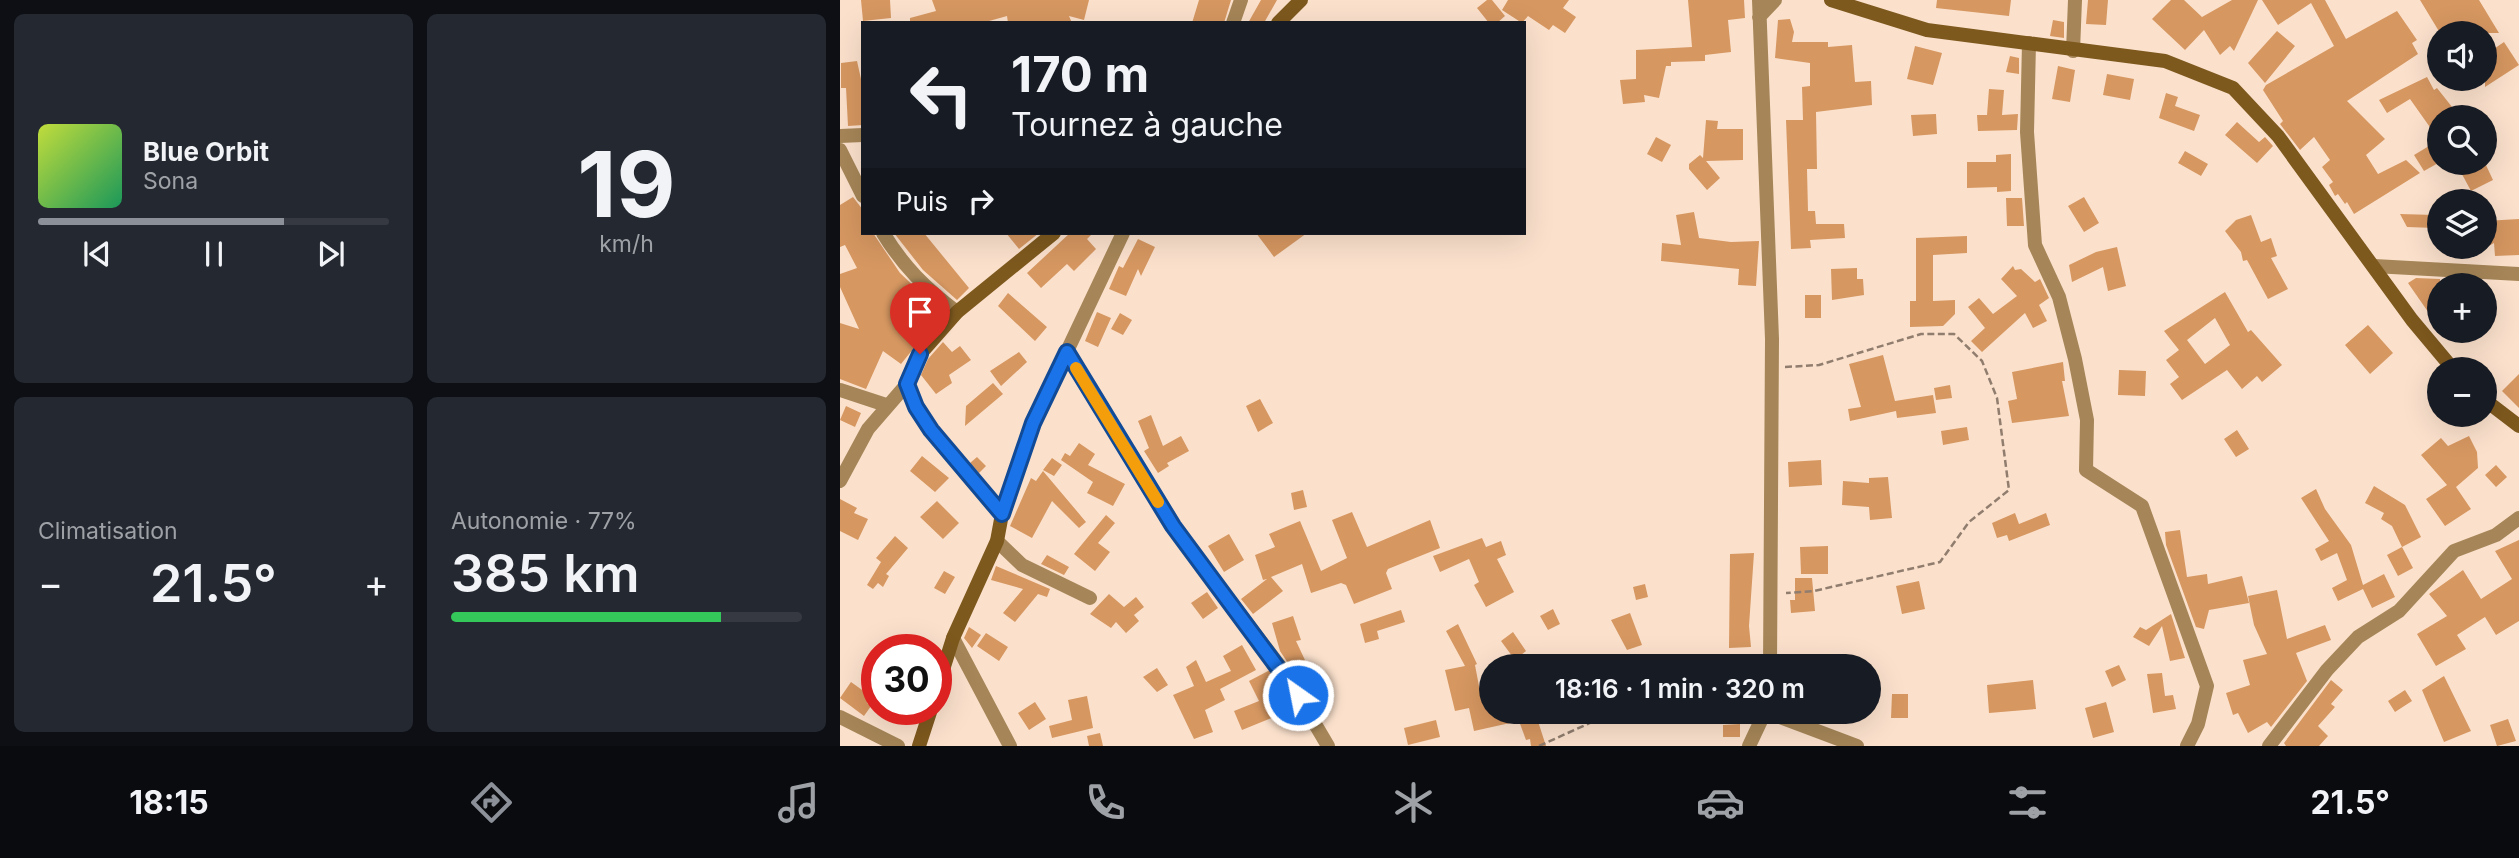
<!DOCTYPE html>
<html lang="fr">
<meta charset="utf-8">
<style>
body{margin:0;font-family:Inter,sans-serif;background:#242831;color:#f1f3f6;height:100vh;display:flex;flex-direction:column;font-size:26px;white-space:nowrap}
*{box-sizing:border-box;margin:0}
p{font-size:23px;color:#9ea1a6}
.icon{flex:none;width:38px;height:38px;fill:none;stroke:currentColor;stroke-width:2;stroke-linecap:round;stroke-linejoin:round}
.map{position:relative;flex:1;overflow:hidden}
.drawer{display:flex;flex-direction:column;gap:14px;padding:14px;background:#0d0f14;width:840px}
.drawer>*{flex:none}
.guide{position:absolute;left:21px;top:21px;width:665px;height:214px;border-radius:0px;box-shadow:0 7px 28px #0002;background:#171b24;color:#f1f3f6;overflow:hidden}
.controls{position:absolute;left:1587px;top:21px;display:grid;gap:14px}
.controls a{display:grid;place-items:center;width:70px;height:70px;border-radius:50%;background:#171b24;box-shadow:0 7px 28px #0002;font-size:35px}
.speed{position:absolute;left:21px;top:634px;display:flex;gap:14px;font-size:35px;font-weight:700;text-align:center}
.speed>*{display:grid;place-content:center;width:91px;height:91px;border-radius:50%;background:#171b24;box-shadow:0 7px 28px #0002;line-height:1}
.speed .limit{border:10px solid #d22;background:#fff;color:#111}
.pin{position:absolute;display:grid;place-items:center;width:60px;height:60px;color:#fff;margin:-72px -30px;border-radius:50% 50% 50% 0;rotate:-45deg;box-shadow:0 0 7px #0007}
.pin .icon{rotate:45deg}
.me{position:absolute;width:77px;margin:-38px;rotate:327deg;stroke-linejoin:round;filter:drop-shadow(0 0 5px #0008)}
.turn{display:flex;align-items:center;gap:24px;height:147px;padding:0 35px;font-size:32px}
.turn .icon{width:91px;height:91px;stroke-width:2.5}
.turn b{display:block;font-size:49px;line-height:60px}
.then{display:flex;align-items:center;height:66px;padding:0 35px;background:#0003;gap:14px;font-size:26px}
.big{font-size:52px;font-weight:600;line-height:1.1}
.drawer .card{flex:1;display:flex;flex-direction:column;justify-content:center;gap:10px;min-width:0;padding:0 24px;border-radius:10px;background:#242831}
.drawer .dial{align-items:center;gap:0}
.dial b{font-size:91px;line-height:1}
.song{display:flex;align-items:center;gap:21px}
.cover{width:84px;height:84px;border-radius:10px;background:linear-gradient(135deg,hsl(70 70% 55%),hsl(150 70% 35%))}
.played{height:7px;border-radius:4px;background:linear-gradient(90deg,#8c9099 70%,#363941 70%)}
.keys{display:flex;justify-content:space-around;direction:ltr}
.heat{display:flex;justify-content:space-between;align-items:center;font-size:38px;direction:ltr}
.charge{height:10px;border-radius:5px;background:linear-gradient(90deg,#34c759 77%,#363941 0)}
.drawer .tiles{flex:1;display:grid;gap:14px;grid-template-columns:repeat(2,1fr)}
.trip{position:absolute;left:639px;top:654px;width:402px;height:70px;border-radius:35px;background:#171b24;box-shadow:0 7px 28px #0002;font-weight:600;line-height:70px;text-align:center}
.tab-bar{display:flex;height:112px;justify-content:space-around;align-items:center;background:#090b0e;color:#9ea1a6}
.tab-bar .icon{width:49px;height:49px}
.tab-bar .active{color:#8c9099}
.tab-bar b{font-size:32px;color:#f1f3f6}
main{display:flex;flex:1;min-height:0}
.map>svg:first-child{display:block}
</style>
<main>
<section class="drawer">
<div class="tiles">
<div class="card">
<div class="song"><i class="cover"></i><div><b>Blue Orbit</b><p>Sona</p></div></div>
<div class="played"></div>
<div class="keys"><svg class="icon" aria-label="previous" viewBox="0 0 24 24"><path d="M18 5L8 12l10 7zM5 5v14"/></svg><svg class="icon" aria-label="pause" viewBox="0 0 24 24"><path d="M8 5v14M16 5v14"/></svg><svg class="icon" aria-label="next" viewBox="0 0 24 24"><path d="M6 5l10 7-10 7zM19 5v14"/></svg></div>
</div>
<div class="card dial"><b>19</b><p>km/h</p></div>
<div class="card"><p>Climatisation</p>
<div class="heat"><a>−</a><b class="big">21.5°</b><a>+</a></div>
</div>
<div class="card"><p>Autonomie · 77%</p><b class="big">385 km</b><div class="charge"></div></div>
</div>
</section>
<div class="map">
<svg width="1679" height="746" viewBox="0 0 1679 746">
<rect width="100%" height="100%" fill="#fbe1cc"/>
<!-- building -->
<path fill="#d69761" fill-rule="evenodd" d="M21 0H50L51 18 23 21Z
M92 0H249L244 20 229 16 232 23H168L167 16 142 23H70V18L96 11Z
M359 0H391L384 23H352Z
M421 0H437L424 23H408Z
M647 0H652L665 16 657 23H649L637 8Z
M668 0H729L723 8 736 17 725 33 713 25 709 30 688 16 682 23 662 10Z
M848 0H904L905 18 888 20 891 52 865 55V61L831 62V66H826L819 98 804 95 805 102 783 104 780 80 796 79V50L852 47Z
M1097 0H1171L1169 16 1096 8Z
M1248 0H1268L1266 25 1246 24Z
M1331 0H1344L1362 17 1392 0H1418L1394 51 1390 46 1380 55 1364 30 1345 50 1312 19Z
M1422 0H1485L1506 39 1557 11 1577 40 1572 43 1578 54 1507 101 1545 139 1526 155 1538 174 1566 160 1580 173 1514 214 1507 202 1505 204 1498 194 1495 196 1489 185 1493 182 1482 167 1490 160 1474 137 1460 150 1440 124 1443 121 1423 90 1426 85 1494 46 1471 3 1438 25Z
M1580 0H1639L1659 33H1600Z
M950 19 954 32 952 42H988V47L1012 45 1015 82 1031 81 1032 105 976 112 977 169H967L968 211H975L976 224H1004L1005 238 970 240 971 248 951 249 946 120H963L962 87 970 86V63L935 58 938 20Z
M1213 20 1224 22V38L1210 36Z
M1437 31 1455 46 1425 83 1408 63Z
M1664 42 1679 65 1645 87V55Z
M1075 46 1102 53 1093 85 1067 79Z
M1170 56 1179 58V74L1166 72Z
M17 61 23 88V125L8 126 6 88H1V63Z
M1218 66 1235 70 1230 102 1212 99Z
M1267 74 1294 79 1290 100 1263 95Z
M1587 77 1594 90 1597 88 1620 117H1600V162L1584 171 1574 155 1599 140 1570 99 1547 113 1539 100Z
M1149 89 1164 90 1162 115 1178 114 1177 130 1138 131 1137 115H1147Z
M1326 93 1338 97 1335 106 1360 115 1354 131 1319 118Z
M1096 114 1097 134 1073 136 1071 115Z
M866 120 878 121 877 129H903V160L866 161 880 178 867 190 849 169V164L860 155 863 158Z
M1397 122 1419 142 1425 137 1433 146 1417 163 1385 135Z
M816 137 831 145 822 162 807 154Z
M1345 151 1368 164 1361 176 1338 163Z
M1171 154V191L1157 192V187L1127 188V162H1156V155Z
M1616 163H1645L1653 180 1631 191Z
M13 197 23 210V233H33L60 273 102 313 61 364 43 351 26 389 0 379V323L19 329 0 287V274L17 268 5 245 0 247V205Z
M1244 197 1259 223 1244 232 1228 206Z
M1166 198H1182L1184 226H1167Z
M854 212 859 238 891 242 919 241 916 286 898 285 899 269 821 261 822 243 841 245 836 215Z
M1560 214 1595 215V228L1567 227Z
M1411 215 1421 242 1431 238 1437 256 1431 258 1448 289 1428 299 1407 260 1403 261 1401 252 1385 231 1396 220Z
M1679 219V255L1655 256 1654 243 1645 248V221Z
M54 233H84L129 288 117 300 83 270Z
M166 233H199L179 249Z
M230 233H253L247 239 256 249 234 271 227 264 201 288 187 273Z
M416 233H467L434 257Z
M1127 236V253L1093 255V301L1115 300V314L1103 326 1070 327V301H1076V238Z
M298 239 315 247 301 276 298 269 286 296 269 289 279 266 283 268Z
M1277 247 1286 286 1268 291 1263 267 1232 282 1229 265 1256 252Z
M1173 266 1175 270 1181 269 1195 282 1200 279 1209 298 1199 305 1207 321 1193 328 1185 313 1142 352 1131 341 1145 328 1128 307 1139 298 1153 314 1177 296 1161 279Z
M1017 268V279H1023L1024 295 992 300 991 269Z
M1576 278 1600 279V329L1568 283Z
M1385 292 1408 332 1411 330 1442 365 1422 382 1417 376 1402 389 1387 370 1342 400 1330 384 1339 377 1326 360 1339 350 1324 331ZM1375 318 1390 345 1365 364 1347 340Z
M168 293 207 327 195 341 158 306Z
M965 295H981V318H965Z
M257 312 271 318 258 347 245 341Z
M280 313 292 320 283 335 271 329Z
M1528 325 1553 353 1530 374 1505 345Z
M103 342 112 352 120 346 131 360 109 375 112 383 96 394 81 375 88 359Z
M179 352 187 362 161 386 150 371Z
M1043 355 1055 401 1093 395 1096 413 1057 418 1056 411 1010 421 1008 409 1021 407 1009 364Z
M1223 362 1225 381H1222L1229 416 1172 423 1168 401 1177 399 1172 372Z
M1279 370 1306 371 1305 396 1278 395Z
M1679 374V408L1662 391Z
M153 383 163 394 125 426 126 406Z
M1110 385 1112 398 1096 400 1094 388Z
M420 399 433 423 418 432 406 406Z
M6 406 21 413 15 427 0 420Z
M311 415 323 446 341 436 349 451 327 463 329 466 318 473 304 451 309 448 298 421Z
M1127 427 1129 440 1103 445 1101 431Z
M1397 430 1409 449 1396 457 1384 439Z
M1629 436 1637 452 1638 468 1616 487 1631 509 1605 526 1586 499 1607 485 1581 455 1601 438 1608 446Z
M239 443 255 454 248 465 285 484 273 506 247 493 253 482 221 460 225 453 230 456Z
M82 456 109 478 95 492 70 471Z
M137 457 146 466 139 473 130 463Z
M212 458 222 465 214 476 203 470Z
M981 460 982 485 949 487 948 462Z
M1656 465 1667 477 1656 487 1645 475Z
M203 471 246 522 239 528 212 501 192 538 170 526 191 478 196 481Z
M1048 477 1052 518 1030 520 1029 507 1002 505 1003 481 1029 483V478Z
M1534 486 1565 505 1581 537 1562 547 1552 526 1541 519 1544 513 1525 503Z
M1476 489 1485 509 1511 545 1523 585 1544 574 1555 597 1532 608 1523 589 1498 601 1492 588 1507 580 1497 553 1481 561 1475 549 1489 541 1461 498Z
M463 490 467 507 454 510 451 493Z
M0 499 17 508 14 513 28 519 18 540 0 531Z
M97 501 119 523 103 539 80 517Z
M512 512 527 547 590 520 600 548 548 569 546 573 552 589 514 604 506 585 501 583 471 593 462 564 431 577 443 591 413 614 401 599 427 579 423 580 415 555 435 547 429 534 460 521 481 571 507 558 492 520Z
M1175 513 1179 524 1206 513 1210 525 1169 541 1167 535 1157 538 1152 523Z
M266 515 275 523 258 543 270 552 255 571 234 554Z
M1340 530 1347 577 1367 574 1368 584 1402 576 1409 603 1369 610 1364 629 1356 627 1326 545 1325 532Z
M389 534 404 560 384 572 368 546Z
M55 536 68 548 46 574 49 576 43 587 38 583 33 589 27 585 41 562 36 558Z
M642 538 646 547 661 541 666 555 657 559 674 592 646 607 634 585 639 582 629 559 600 572 593 556Z
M1679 540V621L1656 635 1645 617 1617 635 1626 649 1596 666 1577 634 1607 616 1589 594 1623 570 1641 599 1672 579 1655 551Z
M988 546V574H961L960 547Z
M1562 547 1573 568 1558 576 1547 555Z
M914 553 909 626 911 647 889 648 890 554Z
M207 555 229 567 224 575 201 564Z
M156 566 210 589 207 597 198 594 175 622 163 613 183 589 151 580Z
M104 571 115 577 105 594 94 588Z
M955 578H972L975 611 951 613 950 600H955Z
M1079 581 1085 609 1062 614 1056 586Z
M805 584 808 597 796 600 793 587Z
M1437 590 1447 639 1485 625 1491 640 1456 653 1467 681 1431 727 1427 722 1408 733 1398 713 1393 715 1386 693 1410 685 1403 660 1427 654 1414 625 1408 596Z
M367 592 378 608 363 619 351 603Z
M269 594 284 607 296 597 304 607 294 615 299 621 286 633 276 622 271 628 250 614Z
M713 609 720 624 708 630 700 616Z
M561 610 565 622 537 631 539 639 525 643 520 624Z
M790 613 802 645 787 650 771 620Z
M1331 614 1345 658 1330 661 1322 626 1309 646 1293 637 1300 627 1306 630Z
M453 616 461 640 456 641 472 675 481 669 491 686 471 698 440 651 432 623Z
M618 624 637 664 635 665 642 702 651 700V712H695L706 746H691L690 739 686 740 679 721 634 731 629 708 615 711 605 670 625 666 606 631Z
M129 627 141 635 132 648 124 638Z
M673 632 686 651 675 660 661 641Z
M146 633 168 647 159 661 137 646Z
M402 645 416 670 380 689 385 700 365 710 373 732 354 739 333 695 354 686 346 667 356 660 366 682 391 671 383 656Z
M1279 665 1286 680 1272 687 1265 671Z
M317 668 328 685 317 692 303 677Z
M430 670 457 712 437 722 434 717 402 730 394 711 419 701 409 681Z
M1322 673 1325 696 1333 695 1336 709 1313 713 1307 674Z
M1604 676 1631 731 1604 742 1582 690Z
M1193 680 1196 709 1149 713 1147 685Z
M1491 680 1503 690 1491 704 1495 707 1478 726 1488 736 1479 746H1446L1444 743Z
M11 682 32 697 27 703 31 706 24 716 0 698Z
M1565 690 1572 701 1555 712 1548 701Z
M1052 694H1068V718H1051Z
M247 696 253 728 212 738 209 726 232 720 228 700Z
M195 702 206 719 189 730 178 713Z
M1266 702 1274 732 1253 738 1245 708Z
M1668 719 1676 741 1657 746 1650 725Z
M596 720 600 737 568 745 564 728Z
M900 724V737H883V725Z
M260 733 263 746H249L247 736Z"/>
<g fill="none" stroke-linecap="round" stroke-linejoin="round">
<!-- path -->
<path stroke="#907d6e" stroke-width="2.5" stroke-dasharray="7 3.5" stroke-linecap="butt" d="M945 367 979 365 1081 334H1114L1142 361 1157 398 1169 490 1129 522 1100 562 974 591 946 593
M868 667 889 659 916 660
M699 746 774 712"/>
<!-- street -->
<path stroke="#a68658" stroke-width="14" d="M919 0 932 339 930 667
M919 17 935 0
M393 23 401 0
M1189 43 1187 132 1195 245 1219 297 1235 359 1247 420 1246 470 1302 506 1367 686 1358 724 1347 746
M1233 51 1235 0
M0 136 23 135
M0 150 23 196
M43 233C63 266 86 289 117 312
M1534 266 1679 274
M227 352 333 526 445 673 488 746
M0 390 46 405
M0 481 28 429 67 384
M162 514 193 423 283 233
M157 541 182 565 250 598
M113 638 170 746
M927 712 1017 746
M0 717 58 746
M909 746 925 712
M1429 746 1487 670 1518 637 1559 611 1614 551 1656 535 1679 518"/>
<!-- secondary -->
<path stroke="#7e591e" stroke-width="14" d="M991 0 1087 30 1325 61 1393 88 1438 136 1572 320 1613 369
M438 23 461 0
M1645 400 1679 426
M96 692 113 638 157 541 162 514C128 474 86 434 67 384L80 354 117 312 214 233
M79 746 91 709"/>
</g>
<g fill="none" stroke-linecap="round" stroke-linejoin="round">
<!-- route casing -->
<g stroke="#114b97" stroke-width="18">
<path id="route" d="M80 354 67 384 76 407 91 430 162 514 193 423 227 352 333 526 458 695"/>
</g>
<!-- route -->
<use href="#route" stroke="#1a73e8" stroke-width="12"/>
<!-- slow -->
<path stroke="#f59e0b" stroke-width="12" d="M236 368 318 502"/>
</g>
</svg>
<div class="controls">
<a><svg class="icon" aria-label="sound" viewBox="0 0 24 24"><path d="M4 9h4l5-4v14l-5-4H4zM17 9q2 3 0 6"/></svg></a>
<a><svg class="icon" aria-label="search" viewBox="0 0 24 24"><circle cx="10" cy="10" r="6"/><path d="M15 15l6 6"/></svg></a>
<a><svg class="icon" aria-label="layers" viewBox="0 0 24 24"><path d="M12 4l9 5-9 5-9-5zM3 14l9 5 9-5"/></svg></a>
<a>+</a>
<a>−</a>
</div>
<div class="speed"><div class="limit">30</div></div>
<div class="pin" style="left:80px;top:354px;background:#d93025"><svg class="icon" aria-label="arrive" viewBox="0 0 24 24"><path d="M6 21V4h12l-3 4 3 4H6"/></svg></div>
<svg class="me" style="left:458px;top:695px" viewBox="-20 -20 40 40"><circle r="17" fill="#1a73e8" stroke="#fff" stroke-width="3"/><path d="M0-11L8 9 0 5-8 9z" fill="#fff"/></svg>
<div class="trip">18:16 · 1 min · 320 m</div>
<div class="guide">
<div class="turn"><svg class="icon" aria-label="left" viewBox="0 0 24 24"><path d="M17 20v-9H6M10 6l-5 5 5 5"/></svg><div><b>170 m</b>Tournez à gauche</div></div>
<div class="then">Puis<svg class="icon" aria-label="right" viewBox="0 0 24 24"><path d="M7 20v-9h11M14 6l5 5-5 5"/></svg></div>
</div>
</div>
</main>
<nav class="tab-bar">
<b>18:15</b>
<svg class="icon active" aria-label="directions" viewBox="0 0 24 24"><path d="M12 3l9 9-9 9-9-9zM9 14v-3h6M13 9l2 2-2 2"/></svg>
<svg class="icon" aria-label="music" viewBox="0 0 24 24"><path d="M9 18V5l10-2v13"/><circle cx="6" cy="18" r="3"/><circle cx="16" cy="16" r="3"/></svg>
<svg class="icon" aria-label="phone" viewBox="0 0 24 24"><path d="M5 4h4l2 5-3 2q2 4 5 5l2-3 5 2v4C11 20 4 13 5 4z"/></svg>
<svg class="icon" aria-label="climate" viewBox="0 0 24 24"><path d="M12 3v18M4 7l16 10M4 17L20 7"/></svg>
<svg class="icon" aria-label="car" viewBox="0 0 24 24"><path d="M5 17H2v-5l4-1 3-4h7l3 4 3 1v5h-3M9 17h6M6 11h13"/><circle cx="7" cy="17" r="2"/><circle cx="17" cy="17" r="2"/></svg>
<svg class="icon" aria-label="filters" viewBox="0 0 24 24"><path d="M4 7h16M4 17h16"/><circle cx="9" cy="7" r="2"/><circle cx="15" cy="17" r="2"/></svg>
<b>21.5°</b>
</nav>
